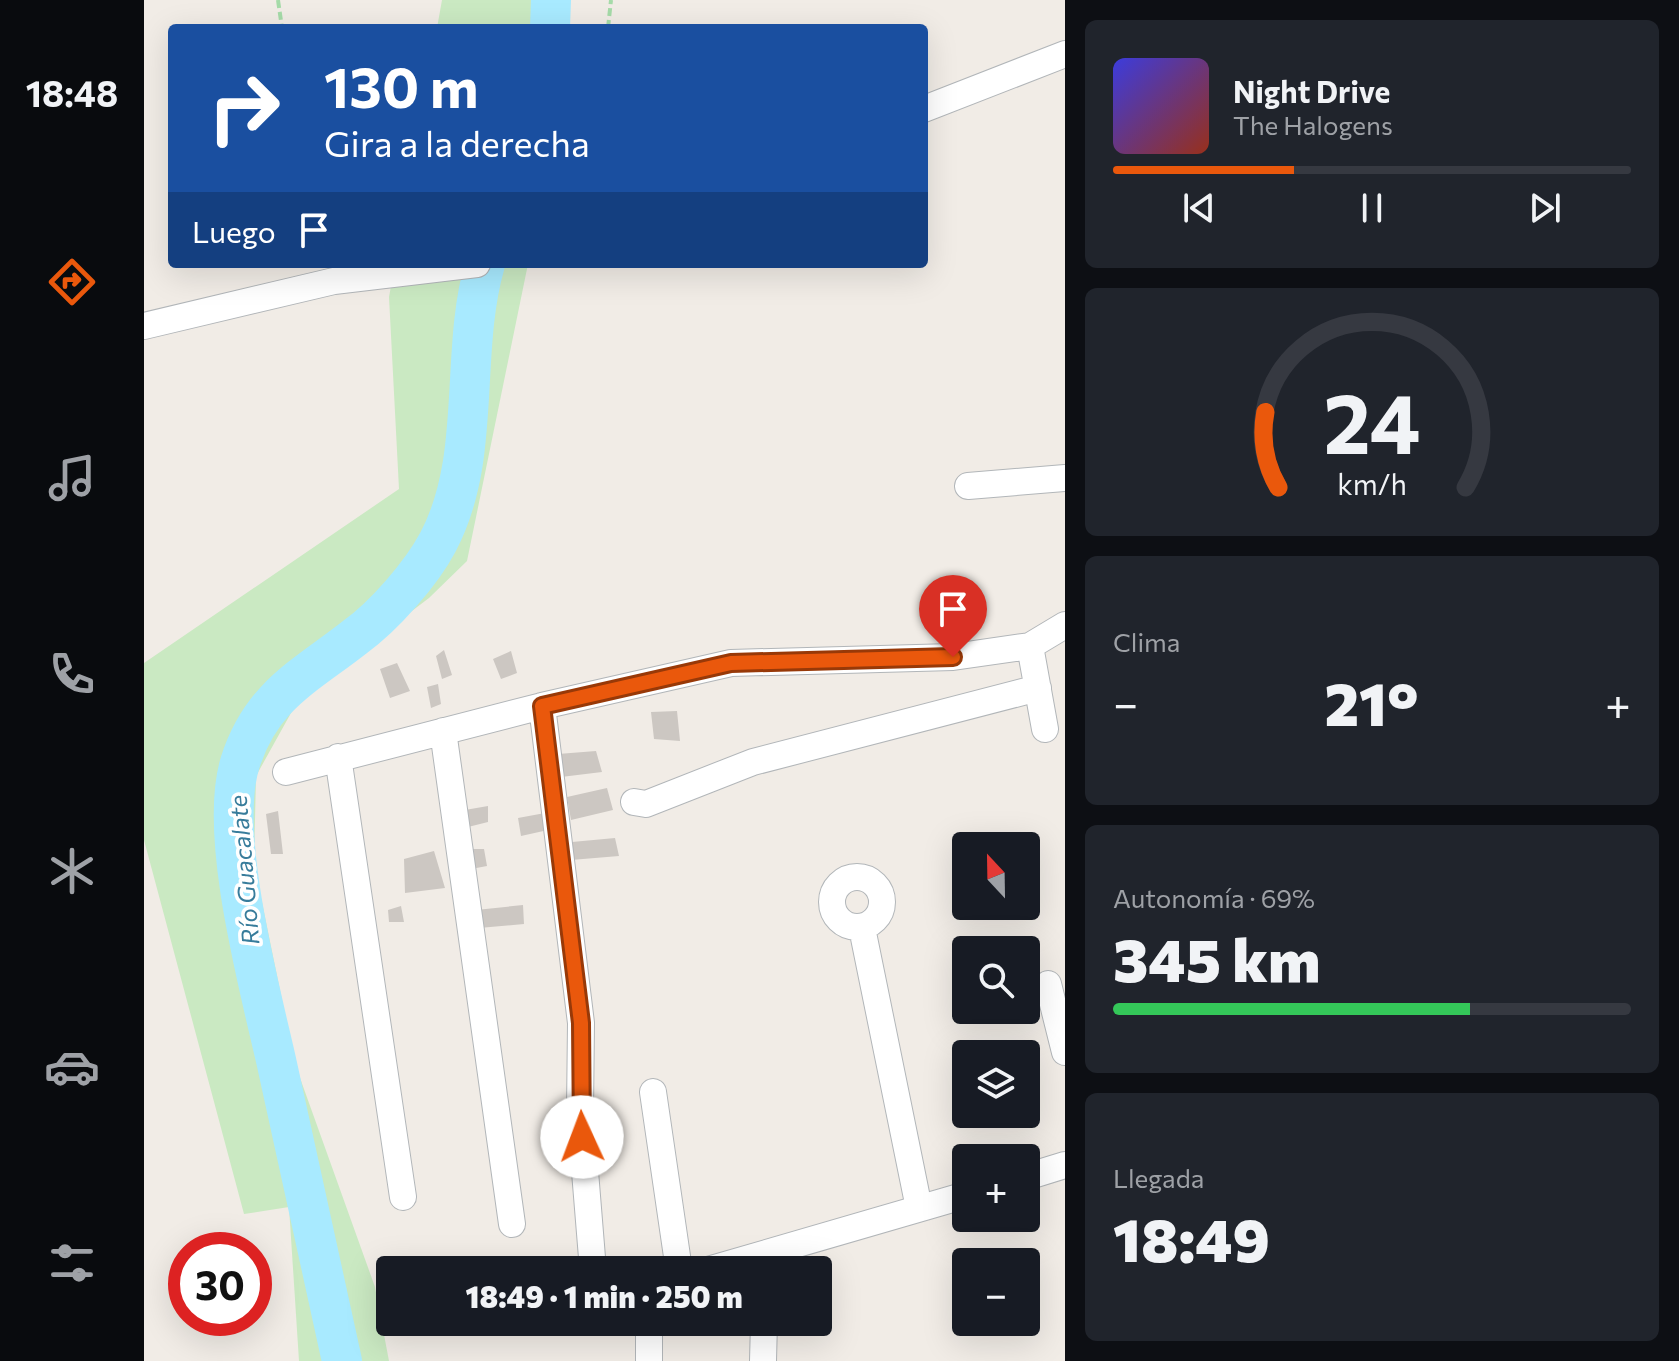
<!DOCTYPE html>
<html lang="es">
<meta charset="utf-8">
<style>
body{margin:0;font-family:Commissioner,sans-serif;background:#20242c;color:#f1f3f6;height:100vh;display:flex;flex-direction:column;font-size:30px;white-space:nowrap}
*{box-sizing:border-box;margin:0}
p{font-size:26px;color:#9ea1a6}
.icon{flex:none;width:44px;height:44px;fill:none;stroke:currentColor;stroke-width:2;stroke-linecap:round;stroke-linejoin:round}
.map{position:relative;flex:1;overflow:hidden}
.side{display:flex;flex-direction:column;gap:20px;padding:20px;background:#0d0f14;width:614px}
.side>*{flex:none}
.hud{position:absolute;left:24px;top:24px;width:760px;height:244px;border-radius:8px;box-shadow:0 8px 32px #0002;background:#1a4fa0;color:#fff;overflow:hidden}
.needle{width:52px;rotate:338deg}
.buttons{position:absolute;left:808px;top:832px;display:grid;gap:16px}
.buttons a{display:grid;place-items:center;width:88px;height:88px;border-radius:8px;background:#171b24;box-shadow:0 8px 32px #0002;font-size:40px}
.speed{position:absolute;left:24px;top:1232px;display:flex;gap:16px;font-size:40px;font-weight:700;text-align:center}
.speed>*{display:grid;place-content:center;width:104px;height:104px;border-radius:50%;background:#171b24;box-shadow:0 8px 32px #0002;line-height:1}
.speed .limit{border:12px solid #d22;background:#fff;color:#111}
.pin{position:absolute;display:grid;place-items:center;width:68px;height:68px;color:#fff;margin:-82px -34px;border-radius:50% 50% 50% 0;rotate:-45deg;box-shadow:0 0 8px #0007}
.pin .icon{rotate:45deg}
.me{position:absolute;width:88px;margin:-44px;rotate:358deg;stroke-linejoin:round;filter:drop-shadow(0 0 6px #0008)}
.turn{display:flex;align-items:center;gap:28px;height:168px;padding:0 24px;font-size:36px}
.turn .icon{width:104px;height:104px;stroke-width:2.5}
.turn b{display:block;font-size:56px;line-height:68px}
.then{display:flex;align-items:center;height:76px;padding:0 24px;background:#0003;gap:16px;font-size:30px}
.big{font-size:60px;font-weight:800;line-height:1.1}
.side .tile{flex:1;display:flex;flex-direction:column;justify-content:center;gap:12px;min-width:0;padding:0 28px;border-radius:12px;background:#20242c}
.side .dial{align-items:center;gap:0}
.dial svg{height:208px;overflow:visible;fill:none;stroke:#363941;stroke-width:7;stroke-linecap:round;text-anchor:middle}
.dial text{fill:#f1f3f6;stroke:none}
.song{display:flex;align-items:center;gap:24px}
.cover{width:96px;height:96px;border-radius:12px;background:linear-gradient(135deg,hsl(240 70% 55%),hsl(10 70% 35%))}
.played{height:8px;border-radius:4px;background:linear-gradient(90deg,#ea580c 35%,#363941 35%)}
.keys{display:flex;justify-content:space-around;direction:ltr}
.heat{display:flex;justify-content:space-between;align-items:center;font-size:44px;direction:ltr}
.charge{height:12px;border-radius:6px;background:linear-gradient(90deg,#34c759 69%,#363941 0)}
.trip{position:absolute;left:232px;top:1256px;width:456px;height:80px;border-radius:8px;background:#171b24;box-shadow:0 8px 32px #0002;font-weight:800;line-height:80px;text-align:center}
main{display:flex;flex:1;min-height:0}
.menu{display:flex;flex-direction:column;width:144px;justify-content:space-around;align-items:center;background:#090b0e;color:#9ea1a6}
.menu .icon{width:56px;height:56px}
.menu .current{color:#ea580c}
.menu b{font-size:36px;color:#f1f3f6}
.map>svg:first-child{display:block}
</style>
<main>
<nav class="menu">
<b>18:48</b>
<svg class="icon current" aria-label="directions" viewBox="0 0 24 24"><path d="M12 3l9 9-9 9-9-9zM9 14v-3h6M13 9l2 2-2 2"/></svg>
<svg class="icon" aria-label="music" viewBox="0 0 24 24"><path d="M9 18V5l10-2v13"/><circle cx="6" cy="18" r="3"/><circle cx="16" cy="16" r="3"/></svg>
<svg class="icon" aria-label="phone" viewBox="0 0 24 24"><path d="M5 4h4l2 5-3 2q2 4 5 5l2-3 5 2v4C11 20 4 13 5 4z"/></svg>
<svg class="icon" aria-label="climate" viewBox="0 0 24 24"><path d="M12 3v18M4 7l16 10M4 17L20 7"/></svg>
<svg class="icon" aria-label="car" viewBox="0 0 24 24"><path d="M5 17H2v-5l4-1 3-4h7l3 4 3 1v5h-3M9 17h6M6 11h13"/><circle cx="7" cy="17" r="2"/><circle cx="17" cy="17" r="2"/></svg>
<svg class="icon" aria-label="filters" viewBox="0 0 24 24"><path d="M4 7h16M4 17h16"/><circle cx="9" cy="7" r="2"/><circle cx="15" cy="17" r="2"/></svg>
</nav>
<div class="map">
<svg width="921" height="1361" viewBox="0 0 921 1361">
<rect width="100%" height="100%" fill="#f1ece6"/>
<!-- green -->
<path fill="#cae9c2" d="M298 0H417L414 28H293Z
M251 264H384L323 561 285 598 157 695 112 776 110 863 151 1064 231 1287 245 1361H155L145 1207 100 1214 0 840V663L255 489 245 297Z"/>
<g fill="none" stroke-linecap="round" stroke-linejoin="round">
<!-- river -->
<path stroke="#a8eaff" stroke-width="40" d="M406 28 407 0
M198 1361C176 1261 154 1160 132 1060 115 985 74 834 96 763 117 696 160 677 211 637 240 616 277 574 294 542 339 457 315 354 341 264"/>
</g>
<!-- building -->
<path fill="#ccc7c2" d="M300 650 308 675 298 679 292 656Z
M367 651 373 673 357 679 349 659Z
M253 663 266 691 246 698 236 669Z
M294 684 297 704 287 708 283 687Z
M533 711 536 741 510 739 507 712Z
M452 751 458 772 417 777 414 754Z
M463 788 469 810 427 820 423 797Z
M344 806V822L324 827 321 810Z
M134 811 139 854H127L122 814Z
M401 813 404 830 377 836 374 818Z
M471 838 475 856 427 860 428 842Z
M322 849H340L343 866 327 869Z
M290 851 301 888 261 893 260 859Z
M379 905 380 924 335 928 332 910Z
M257 906 260 922H245L244 910Z"/>
<g fill="none" stroke-linecap="round" stroke-linejoin="round">
<!-- minor casing -->
<g stroke="#b2b6b9" stroke-width="28">
<path id="minor" d="M780 109 921 54
M0 326 190 281 333 264
M824 486 921 478
M886 646 901 729
M398 706 437 1023 436 1110 449 1270
M299 731 368 1224
M194 757 259 1197
M142 772 398 706 587 663 809 657 886 646 921 625
M490 802 502 804 609 762 894 688
M688 902a25 25 0 1 1 50 0a25 25 0 1 1-50 0Z
M718 928 775 1208
M904 984 921 1052
M509 1092 535 1270
M882 1177 921 1165
M564 1270 822 1195
M505 1322V1361
M619 1361 620 1322"/>
</g>
<!-- path -->
<path stroke="#a5dba8" stroke-width="4" stroke-dasharray="8 4" stroke-linecap="butt" d="M134 0 138 28
M464 28 467 0"/>
<!-- minor -->
<use href="#minor" stroke="#fff" stroke-width="26"/>
</g>
<g fill="none" stroke-linecap="round" stroke-linejoin="round">
<!-- route casing -->
<g stroke="#983908" stroke-width="20">
<path id="route" d="M438 1137 437 1023 398 706 587 663 809 657"/>
</g>
<!-- route -->
<use href="#route" stroke="#ea580c" stroke-width="14"/>
</g>
<g text-anchor="middle" stroke-width="7" stroke-linejoin="round" paint-order="stroke">
<!-- water labels -->
<g font-size="24" font-style="italic" fill="#377c9b" stroke="#fff">
<text transform="translate(101 870) rotate(-95)" y="8">Río Guacalate</text>
</g>
</g>
</svg>
<div class="buttons">
<a><svg class="needle" viewBox="-14 -14 28 28"><path d="M0-13l5 13h-10z" fill="#e53935"/><path d="M0 13l5-13h-10z" fill="#9ea1a6"/></svg></a>
<a><svg class="icon" aria-label="search" viewBox="0 0 24 24"><circle cx="10" cy="10" r="6"/><path d="M15 15l6 6"/></svg></a>
<a><svg class="icon" aria-label="layers" viewBox="0 0 24 24"><path d="M12 4l9 5-9 5-9-5zM3 14l9 5 9-5"/></svg></a>
<a>+</a>
<a>−</a>
</div>
<div class="speed"><div class="limit">30</div></div>
<div class="pin" style="left:809px;top:657px;background:#d93025"><svg class="icon" aria-label="arrive" viewBox="0 0 24 24"><path d="M6 21V4h12l-3 4 3 4H6"/></svg></div>
<svg class="me" style="left:438px;top:1137px" viewBox="-20 -20 40 40"><circle r="19" fill="#fff"/><path d="M0-13L10 11 0 6-10 11z" fill="#ea580c"/></svg>
<div class="trip">18:49 · 1 min · 250 m</div>
<div class="hud">
<div class="turn"><svg class="icon" aria-label="right" viewBox="0 0 24 24"><path d="M7 20v-9h11M14 6l5 5-5 5"/></svg><div><b>130 m</b>Gira a la derecha</div></div>
<div class="then">Luego<svg class="icon" aria-label="arrive" viewBox="0 0 24 24"><path d="M6 21V4h12l-3 4 3 4H6"/></svg></div>
</div>
</div>
<section class="side">
<div class="tile">
<div class="song"><i class="cover"></i><div><b>Night Drive</b><p>The Halogens</p></div></div>
<div class="played"></div>
<div class="keys"><svg class="icon" aria-label="previous" viewBox="0 0 24 24"><path d="M18 5L8 12l10 7zM5 5v14"/></svg><svg class="icon" aria-label="pause" viewBox="0 0 24 24"><path d="M8 5v14M16 5v14"/></svg><svg class="icon" aria-label="next" viewBox="0 0 24 24"><path d="M6 5l10 7-10 7zM19 5v14"/></svg></div>
</div>
<div class="tile dial"><svg viewBox="0 0 100 80">
<path d="M14 69A42 42 0 1 1 86 69"/>
<path d="M14 69A42 42 0 0 1 9 40" stroke="#ea580c"/>
<text x="50" y="56" font-size="32" font-weight="700">24</text>
<text x="50" y="72" font-size="11">km/h</text>
</svg></div>
<div class="tile"><p>Clima</p>
<div class="heat"><a>−</a><b class="big">21°</b><a>+</a></div>
</div>
<div class="tile"><p>Autonomía · 69%</p><b class="big">345 km</b><div class="charge"></div></div>
<div class="tile"><p>Llegada</p><b class="big">18:49</b></div>
</section>
</main>
